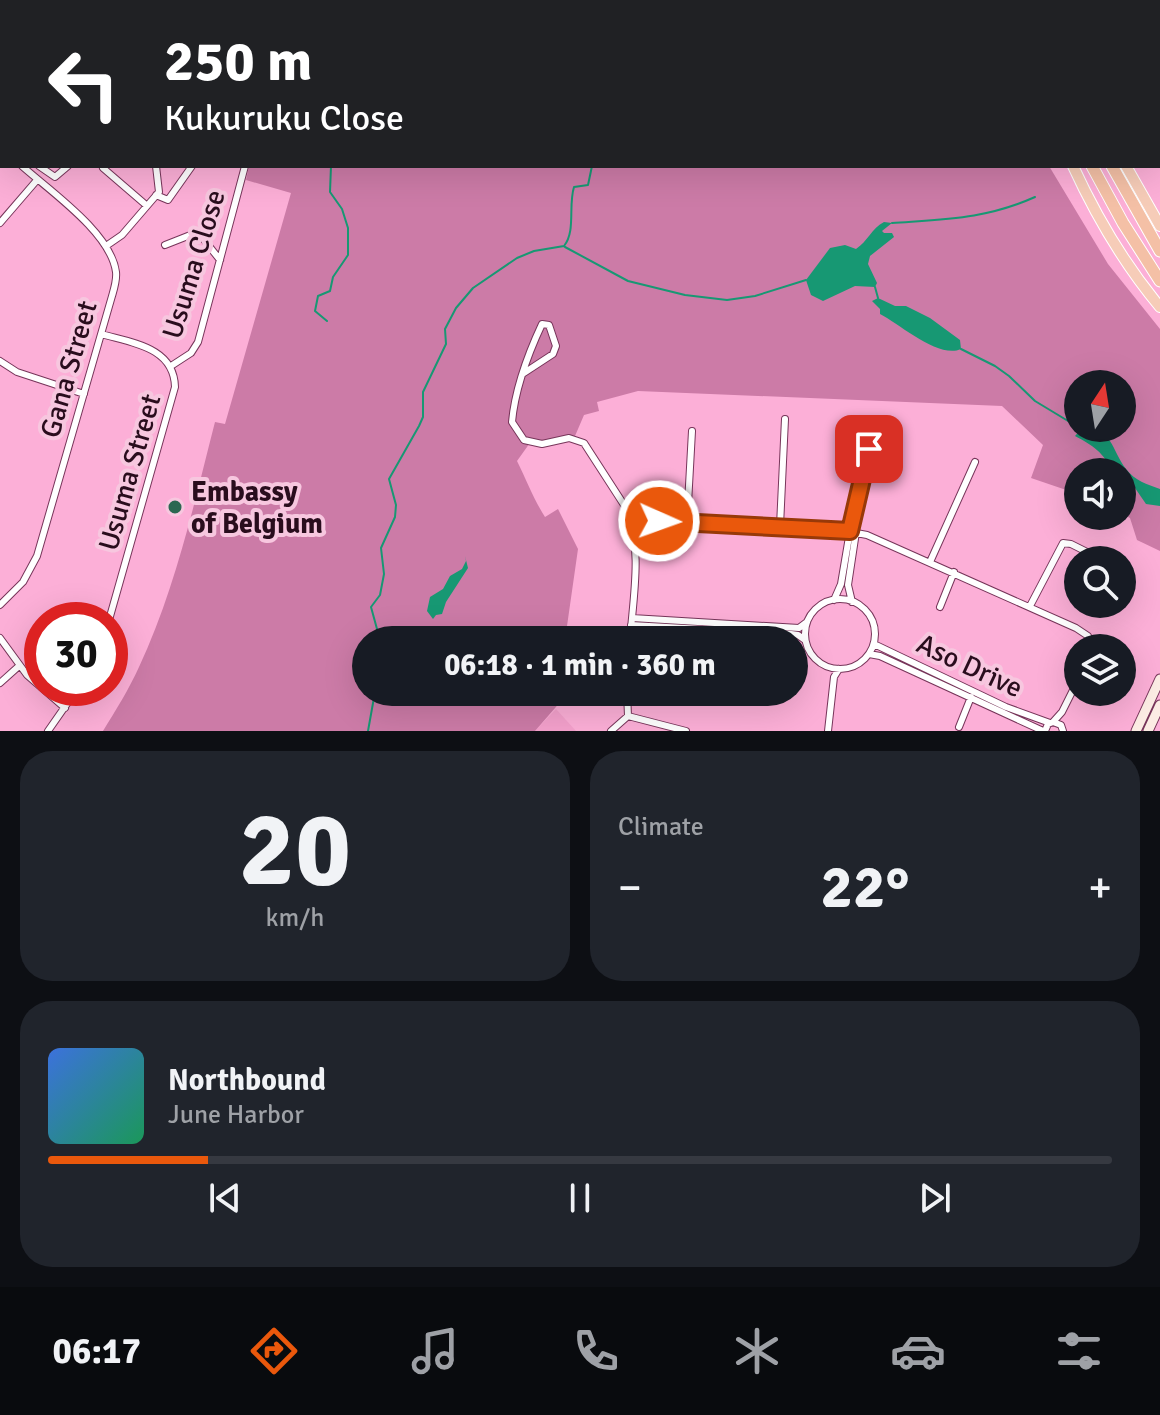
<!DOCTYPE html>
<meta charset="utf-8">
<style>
body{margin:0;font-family:Signika,sans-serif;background:#20242c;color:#f1f3f6;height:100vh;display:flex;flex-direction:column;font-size:30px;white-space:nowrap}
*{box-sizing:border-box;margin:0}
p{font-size:26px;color:#9ea1a6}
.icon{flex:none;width:44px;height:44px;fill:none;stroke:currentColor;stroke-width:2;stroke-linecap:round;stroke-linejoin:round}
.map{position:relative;height:731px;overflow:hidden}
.panel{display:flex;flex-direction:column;gap:20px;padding:20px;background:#0d0f14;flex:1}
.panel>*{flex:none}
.guide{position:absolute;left:0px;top:0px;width:1160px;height:168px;box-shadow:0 8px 32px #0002;background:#202124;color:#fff;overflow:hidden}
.needle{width:52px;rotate:12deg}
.fabs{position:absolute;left:1064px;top:370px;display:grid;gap:16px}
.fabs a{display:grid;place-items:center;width:72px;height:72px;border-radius:50%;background:#171b24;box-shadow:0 8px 32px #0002;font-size:40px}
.speed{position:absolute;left:24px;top:602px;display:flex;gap:16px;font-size:40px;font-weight:700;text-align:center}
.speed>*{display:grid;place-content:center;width:104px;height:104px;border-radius:50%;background:#171b24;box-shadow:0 8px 32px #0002;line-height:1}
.speed .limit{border:12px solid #d22;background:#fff;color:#111}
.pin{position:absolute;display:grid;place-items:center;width:68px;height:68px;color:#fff;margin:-34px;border-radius:16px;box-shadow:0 4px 12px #0006}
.me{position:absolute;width:88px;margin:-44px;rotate:92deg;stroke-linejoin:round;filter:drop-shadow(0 0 6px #0008)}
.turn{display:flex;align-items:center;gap:28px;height:168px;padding:0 32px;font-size:36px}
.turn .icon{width:104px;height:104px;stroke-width:2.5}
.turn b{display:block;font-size:56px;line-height:68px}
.big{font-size:60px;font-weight:700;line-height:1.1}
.panel .widget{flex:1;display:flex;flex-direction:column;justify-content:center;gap:12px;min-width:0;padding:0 28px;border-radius:32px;background:#20242c}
.panel .dial{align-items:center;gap:0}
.dial b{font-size:104px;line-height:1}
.song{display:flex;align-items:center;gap:24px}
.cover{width:96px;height:96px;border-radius:12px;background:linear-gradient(135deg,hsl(220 70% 55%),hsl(150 70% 35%))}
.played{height:8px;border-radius:4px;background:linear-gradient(90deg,#ea580c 15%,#363941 15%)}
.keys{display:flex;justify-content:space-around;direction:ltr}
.heat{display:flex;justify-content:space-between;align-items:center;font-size:44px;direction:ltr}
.panel .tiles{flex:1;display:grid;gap:20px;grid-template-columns:1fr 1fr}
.widget:last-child{grid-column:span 2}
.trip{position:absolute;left:352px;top:626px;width:456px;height:80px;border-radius:40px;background:#171b24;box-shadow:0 8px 32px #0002;font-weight:700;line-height:80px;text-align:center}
.tab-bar{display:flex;height:128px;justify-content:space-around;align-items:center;background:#090b0e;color:#9ea1a6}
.tab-bar .icon{width:56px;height:56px}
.tab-bar .active{color:#ea580c}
.tab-bar b{font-size:36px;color:#f1f3f6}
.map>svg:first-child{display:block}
</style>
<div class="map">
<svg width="1160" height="731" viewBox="0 0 1160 731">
<rect width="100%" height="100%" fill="#fcafd7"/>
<!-- built -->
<path fill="#f4a1cc" d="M556 709 576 731H535Z"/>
<!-- green -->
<path fill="#cc7ba7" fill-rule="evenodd" d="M384 0H961L962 2H383Z
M249 166H1049L1108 264 1160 329V551L1137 540 1130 518 1122 514V472H1078V494L1031 478 1043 445 1002 406 638 391 597 402 599 411 584 415 575 436C559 433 548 443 532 440L517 461C527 481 533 498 545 517L558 509 578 549 565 640H366V692H563L562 700 535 731H103C116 710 129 689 139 667 175 590 194 504 215 422L225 424 291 193 246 180ZM1078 384H1122V428H1078Z"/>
<!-- water -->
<path fill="#179873" d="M884 222 892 223 882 231 884 233H892L894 237 870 256 868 264 877 283 875 287 855 286 823 301 811 295 806 280 830 248 845 245 856 249C868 241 871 229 884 222Z
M878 298 895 306H906L930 318 960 340 961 349C939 359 901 325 880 314V309L872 301Z
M1082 428C1113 428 1111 449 1126 469 1135 481 1147 484 1160 489V506L1146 504 1135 488 1122 483V472H1112C1105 453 1092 445 1075 436Z
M465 556 468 568 446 602 442 614 436 615 433 619 427 611 430 597 443 589 450 576 462 569 466 561Z"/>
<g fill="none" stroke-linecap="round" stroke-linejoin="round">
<!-- stream -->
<path stroke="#179873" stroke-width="2" d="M233 0 234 2
M179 2 180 0
M673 2V0
M892 223C946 219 986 219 1035 197
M565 247 628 281 685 295 727 300 755 296 806 280
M875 287 878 298
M327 321 315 311 318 296 330 291 333 277 348 255V228L342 209 330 192 331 166
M961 349 995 366 1009 376 1035 401 1078 427
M380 640 371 607 380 595 384 574 381 548 395 517 396 505 389 479 419 426 423 417V392L446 344 445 329 456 308 473 288 517 258 534 251 564 246C576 231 568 206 574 187L588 185 592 166
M368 731 375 692"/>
<!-- minor casing -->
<g stroke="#77355a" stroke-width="8">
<path id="minor" d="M133 0 134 2
M0 64 2 63
M0 146 2 148
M39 166 55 177 68 166
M103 168 146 205
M156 195 168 200 192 166
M0 223 37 180
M165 245 198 232 220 260
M106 246 122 235 159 192 156 166
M101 334C132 343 174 347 175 387L109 620
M0 361 17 372 84 394
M171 366 191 353 198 342 245 166
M524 373 553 354 556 346 549 325 542 324C528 354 515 389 512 422L524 440 542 444 569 438 584 443 626 508C643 547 633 599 630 640
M631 520 780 526 835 529 867 535 1076 628 1088 636 1091 648
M687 522 692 431
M780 526 785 419
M930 562 975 462
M1122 573 1126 577
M805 634a35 35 0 1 1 70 0a35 35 0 1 1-70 0Z
M834 600 841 584 850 531 869 449
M852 602 848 585 856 532
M0 605 23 582 37 556 112 296C114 289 117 280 116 272 111 233 50 191 22 166
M1030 606 1063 543 1071 544 1103 560
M940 607 954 572
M632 618 799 628 807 622
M631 625 791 634 798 635 805 640
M0 638 27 675 65 708
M874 644 1006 707 1050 723
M869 654 880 656 1043 731
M0 683 19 666
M628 716 686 731
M1053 722 1062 712 1078 680
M959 727 971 697
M48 731 78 688
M611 731 628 716 627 692
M828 731 834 677 839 669
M1045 731 1048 724 1053 722 1061 725 1063 731"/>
</g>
<!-- secondary casing -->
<g stroke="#77355a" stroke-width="11">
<path id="secondary" d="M1136 731 1160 679
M1148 731 1160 705"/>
</g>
<!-- trunk casing -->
<g stroke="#fff" stroke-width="12">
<path id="trunk" d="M1022 0 1023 2
M1072 0V2
M1073 166C1096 216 1125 265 1160 307
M1126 166 1160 226"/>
</g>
<!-- motorway casing -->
<g stroke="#fff" stroke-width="13">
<path id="motorway" d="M1029 0V2
M1041 0V2
M1065 0 1066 2
M1092 166 1123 223 1160 281
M1112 166 1160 251"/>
</g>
<!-- minor -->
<use href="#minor" stroke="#fff" stroke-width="6"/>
<!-- secondary -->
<use href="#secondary" stroke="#fcece4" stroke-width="9"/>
<!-- trunk -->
<use href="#trunk" stroke="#f6ccb8" stroke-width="10"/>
<!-- motorway -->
<use href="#motorway" stroke="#f4c0a6" stroke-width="11"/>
</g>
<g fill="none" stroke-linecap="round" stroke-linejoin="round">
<!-- route casing -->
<g stroke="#983908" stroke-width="20">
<path id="route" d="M659 521 850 531 869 449"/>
</g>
<!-- route -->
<use href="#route" stroke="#ea580c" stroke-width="14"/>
</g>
<!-- markers -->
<circle fill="#2b6751" stroke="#f7c7df" stroke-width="3" cx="175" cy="507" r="8"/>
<g text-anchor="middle" stroke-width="8" stroke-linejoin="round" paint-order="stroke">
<!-- street labels -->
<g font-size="28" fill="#290d1d" stroke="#f7c7df">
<text transform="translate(193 264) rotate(-73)" y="10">Usuma Close</text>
<text transform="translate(68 369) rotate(-74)" y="10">Gana Street</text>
<text transform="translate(129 472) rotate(-74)" y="10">Usuma Street</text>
<text transform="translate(970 665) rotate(25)" y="10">Aso Drive</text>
</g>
<!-- poi labels -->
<g font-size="28" font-weight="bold" fill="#290d1d" stroke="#f7c7df" text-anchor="start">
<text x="191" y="501">Embassy<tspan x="191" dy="32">of Belgium</tspan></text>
</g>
</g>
</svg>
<div class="fabs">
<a><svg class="needle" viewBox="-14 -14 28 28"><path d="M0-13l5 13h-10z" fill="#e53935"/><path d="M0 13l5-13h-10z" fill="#9ea1a6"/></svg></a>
<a><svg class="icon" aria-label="sound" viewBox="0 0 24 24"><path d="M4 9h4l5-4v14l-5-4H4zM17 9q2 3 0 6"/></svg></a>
<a><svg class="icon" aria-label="search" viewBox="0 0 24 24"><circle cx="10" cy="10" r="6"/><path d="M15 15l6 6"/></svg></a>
<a><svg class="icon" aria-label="layers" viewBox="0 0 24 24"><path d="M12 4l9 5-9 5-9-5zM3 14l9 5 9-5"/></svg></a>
</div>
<div class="speed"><div class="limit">30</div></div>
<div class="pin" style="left:869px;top:449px;background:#d93025"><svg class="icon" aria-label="arrive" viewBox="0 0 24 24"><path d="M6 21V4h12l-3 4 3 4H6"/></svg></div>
<svg class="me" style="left:659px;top:521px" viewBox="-20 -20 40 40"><circle r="17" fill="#ea580c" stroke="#fff" stroke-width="3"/><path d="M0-11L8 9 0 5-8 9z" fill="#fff"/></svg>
<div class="trip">06:18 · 1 min · 360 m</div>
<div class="guide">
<div class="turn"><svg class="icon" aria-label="left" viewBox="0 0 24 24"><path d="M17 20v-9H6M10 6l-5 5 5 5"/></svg><div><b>250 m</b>Kukuruku Close</div></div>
</div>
</div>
<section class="panel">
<div class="tiles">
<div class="widget dial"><b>20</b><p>km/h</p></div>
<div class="widget"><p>Climate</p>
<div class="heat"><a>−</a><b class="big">22°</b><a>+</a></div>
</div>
<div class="widget">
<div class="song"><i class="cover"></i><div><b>Northbound</b><p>June Harbor</p></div></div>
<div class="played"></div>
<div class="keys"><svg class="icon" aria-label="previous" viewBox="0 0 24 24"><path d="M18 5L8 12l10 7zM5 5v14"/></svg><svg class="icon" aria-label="pause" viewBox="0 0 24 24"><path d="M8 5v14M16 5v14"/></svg><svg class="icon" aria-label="next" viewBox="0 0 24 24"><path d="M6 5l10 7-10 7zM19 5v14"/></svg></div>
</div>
</div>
</section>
<nav class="tab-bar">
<b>06:17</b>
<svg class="icon active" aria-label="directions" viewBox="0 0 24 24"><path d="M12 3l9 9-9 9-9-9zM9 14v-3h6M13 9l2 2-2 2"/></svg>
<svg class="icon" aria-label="music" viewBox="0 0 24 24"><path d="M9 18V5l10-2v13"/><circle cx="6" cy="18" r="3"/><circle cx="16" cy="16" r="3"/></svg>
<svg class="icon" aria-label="phone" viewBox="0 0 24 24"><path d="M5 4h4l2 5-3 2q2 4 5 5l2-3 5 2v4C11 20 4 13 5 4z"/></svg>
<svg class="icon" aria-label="climate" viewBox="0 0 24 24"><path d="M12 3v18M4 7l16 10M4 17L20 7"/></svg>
<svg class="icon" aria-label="car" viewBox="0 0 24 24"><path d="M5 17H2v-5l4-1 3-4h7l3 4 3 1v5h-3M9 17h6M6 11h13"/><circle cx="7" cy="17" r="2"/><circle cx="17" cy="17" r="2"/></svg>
<svg class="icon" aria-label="filters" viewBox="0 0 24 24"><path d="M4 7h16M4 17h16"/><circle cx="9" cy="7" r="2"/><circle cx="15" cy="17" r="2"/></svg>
</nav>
